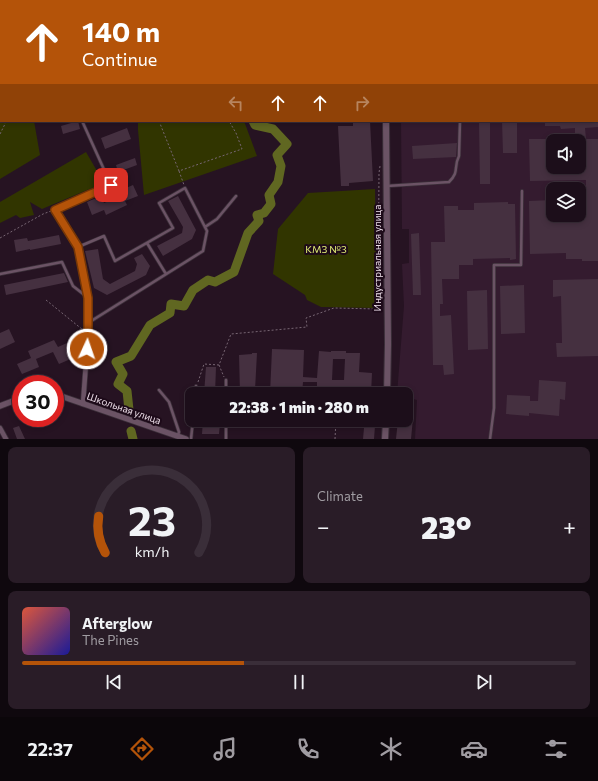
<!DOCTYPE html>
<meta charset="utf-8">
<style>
body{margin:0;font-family:Commissioner,sans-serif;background:#291c27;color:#f1f3f6;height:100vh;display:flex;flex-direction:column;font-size:15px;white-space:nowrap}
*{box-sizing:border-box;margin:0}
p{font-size:13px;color:#a09ca2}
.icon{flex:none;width:22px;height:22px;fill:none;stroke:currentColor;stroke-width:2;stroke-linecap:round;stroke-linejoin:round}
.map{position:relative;height:439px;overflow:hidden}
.sheet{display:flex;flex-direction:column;gap:8px;padding:8px;background:#0f080e;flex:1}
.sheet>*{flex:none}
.hud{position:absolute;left:0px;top:0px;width:598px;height:122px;box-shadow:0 2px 6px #0003,0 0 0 1px #3a2e39;background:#b45309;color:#fff;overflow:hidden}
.buttons{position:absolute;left:546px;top:134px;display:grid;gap:8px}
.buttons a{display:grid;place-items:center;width:40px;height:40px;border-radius:8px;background:#1c0e1a;box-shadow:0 2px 6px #0003,0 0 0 1px #3a2e39;font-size:20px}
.speed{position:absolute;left:12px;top:375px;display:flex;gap:8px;font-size:20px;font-weight:700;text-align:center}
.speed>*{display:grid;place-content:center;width:52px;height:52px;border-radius:50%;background:#1c0e1a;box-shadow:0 2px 6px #0003,0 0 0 1px #3a2e39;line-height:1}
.speed .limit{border:6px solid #d22;background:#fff;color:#111}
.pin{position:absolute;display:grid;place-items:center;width:34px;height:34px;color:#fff;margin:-17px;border-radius:8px;box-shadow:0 2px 6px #0006}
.me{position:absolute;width:44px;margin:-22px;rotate:3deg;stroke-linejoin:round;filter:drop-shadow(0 0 3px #0008)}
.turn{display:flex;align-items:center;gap:14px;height:84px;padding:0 16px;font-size:18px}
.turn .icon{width:52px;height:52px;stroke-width:2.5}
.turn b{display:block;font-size:28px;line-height:34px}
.lanes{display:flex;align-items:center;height:38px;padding:0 16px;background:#0003;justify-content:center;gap:20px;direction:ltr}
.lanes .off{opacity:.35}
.big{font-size:30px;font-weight:800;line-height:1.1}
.sheet .card{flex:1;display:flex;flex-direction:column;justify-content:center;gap:6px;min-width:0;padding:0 14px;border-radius:8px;background:#291c27}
.sheet .dial{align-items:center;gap:0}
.dial svg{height:104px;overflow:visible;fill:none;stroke:#3a2e39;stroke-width:7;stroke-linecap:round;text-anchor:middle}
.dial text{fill:#f1f3f6;stroke:none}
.song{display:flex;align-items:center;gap:12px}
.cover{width:48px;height:48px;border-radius:6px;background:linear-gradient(135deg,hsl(10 70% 55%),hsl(240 70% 35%))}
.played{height:4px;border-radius:2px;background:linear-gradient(90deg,#b45309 40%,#3a2e39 40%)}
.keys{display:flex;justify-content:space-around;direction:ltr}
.heat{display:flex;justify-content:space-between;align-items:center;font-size:22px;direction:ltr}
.sheet .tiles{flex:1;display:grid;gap:8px;grid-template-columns:1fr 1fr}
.card:last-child{grid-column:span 2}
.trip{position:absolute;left:185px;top:387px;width:228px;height:40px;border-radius:8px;background:#1c0e1a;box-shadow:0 2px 6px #0003,0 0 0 1px #3a2e39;font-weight:800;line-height:40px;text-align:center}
.dock{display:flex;height:64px;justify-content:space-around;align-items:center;background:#0b060a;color:#a09ca2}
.dock .icon{width:28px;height:28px}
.dock .current{color:#b45309}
.dock b{font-size:18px;color:#f1f3f6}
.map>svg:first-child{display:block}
</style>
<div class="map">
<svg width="598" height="439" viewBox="0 0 598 439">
<rect width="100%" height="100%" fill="#261322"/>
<!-- built -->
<path fill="#341b2f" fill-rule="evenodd" d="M398 0H598V439H415L417 400 406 397V394H397L404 306 402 264 409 263V229H402L401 121H597V1H398ZM553 141H579V167H553ZM553 189H579V215H553Z"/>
<!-- green -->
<path fill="#313500" d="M0 0 167 1H1V121H34L40 155 0 179Z
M138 121H244L257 156 144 195 138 130Z
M86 152 104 183 42 209 30 202 34 215 20 218 16 215 0 223V202Z
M375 189 377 308 321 307 307 300 305 295 273 274 278 229 308 193Z"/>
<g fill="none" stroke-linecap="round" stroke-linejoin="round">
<!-- river -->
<path stroke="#606721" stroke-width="9" d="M129 410 127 391 118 384 123 374 116 362 131 356 150 325 170 313 171 304 184 306 193 290 208 280 215 282 234 272 248 233 259 221 257 215 264 213 271 204 269 195 278 182 281 166 277 155 287 144 273 129 255 125 253 121
M131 431 133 439"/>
</g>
<!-- building -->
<path fill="#453040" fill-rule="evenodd" d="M78 121 80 129 63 134 61 126Z
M353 121H370L373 181 349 183V186H341L338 126H353Z
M502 121H517V153H503Z
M545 121H598V127L585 128 586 139H598V261H582V259H566V253L530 254 529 201 553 200V215H579V200H586V180L530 181 529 139H553V167H579V141H575V128L561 129 560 126H545Z
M479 123H490V184H480Z
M127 128 131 139 105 149 101 138Z
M457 143 456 157 413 159 412 146Z
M135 158 137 165 118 172 116 165Z
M133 185 138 196 125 201 127 205 106 215 104 210 92 215 87 202 101 196 104 203 121 196 119 191Z
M178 196 196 230 192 239 163 256 157 246 182 233 183 227 168 201Z
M508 202V204H515L516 259 510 260V258L473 259V265H459V279H442L443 304H440V316L451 315 454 374 444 375 443 365H433L431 242H445L444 206H458V210H474V203Z
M419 233 421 295H413L411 234Z
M59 235 61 244 30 250V249L16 252 14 240 27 238 28 241Z
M98 249 103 279 110 284 135 271 137 264 134 258 142 254 150 266 146 275 107 295 94 288 85 251Z
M64 273 68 282 6 295 4 285Z
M598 279V356L557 357 556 343H562L561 296 553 297V280Z
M524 285 525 333 501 334 500 286Z
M487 290 488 349 468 350 467 291Z
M9 329 15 342 0 349V333Z
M54 340 58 347 67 343 73 358 59 364 53 352 36 359 39 367 22 374 17 364 31 358 28 351Z
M272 349 304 350 303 377 317 378 319 351 331 352V351H346V353H360L359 372 372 373 371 394H362V389L317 387V382H303L302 394H270ZM333 359H345L344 380H332Z
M252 353H257L255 390 245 389V393H240L239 355 252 354Z
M206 367H216L215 394H204Z
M539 380 566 382 565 400 560 399 559 416 529 413V416L506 414 507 395 530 396V401H538Z
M406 417 413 418 411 439H396L398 420H406Z
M203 420H213V423H220L219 434H202Z
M351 420H368V426H375L374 439H363L364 428H350Z
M19 426 25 439H17L13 428Z"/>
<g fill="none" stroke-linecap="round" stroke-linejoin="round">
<!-- service casing -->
<g stroke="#3b2f39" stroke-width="4">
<path id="service" d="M262 0V1
M83 123 111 185 55 210 78 247 104 236 115 261 173 228 159 203 185 188 207 231 203 251 88 323
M387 186 449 182C460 171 453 168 459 156L460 121
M205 227 217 219 236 196
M147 243 166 274
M0 274 62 262 73 286 87 297
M159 390 169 402 179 432 178 435
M196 394V386
M226 394V380
M191 439 193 420
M226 439V420
M490 439 494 408V265H521L522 191"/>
</g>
<!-- minor casing -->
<g stroke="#3b2f39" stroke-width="6">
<path id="minor" d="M78 247 88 298V335L83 404
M0 428 6 439"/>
</g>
<!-- tertiary casing -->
<g stroke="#3b2f39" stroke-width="7">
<path id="tertiary" d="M55 394 186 439
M0 406 21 398"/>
</g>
<!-- secondary casing -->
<g stroke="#3b2f39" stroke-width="8">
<path id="secondary" d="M385 1V0
M386 121 388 344 387 394
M385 439 386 420"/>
</g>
<!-- path -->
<path stroke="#776673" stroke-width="1" stroke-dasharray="2 2" stroke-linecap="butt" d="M45 0V1
M162 1V0
M0 48 1 51
M0 105H1
M159 121 179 171 242 149 236 133 229 121
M0 134 5 124V121
M179 171 184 185
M0 238 43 214 51 211
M46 300 83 330
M378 308 379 173 380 166
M219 365 224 377
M198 382 204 364 219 365 231 334 307 327 306 318 334 308 378 309 381 307
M338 394V388
M335 439 336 420"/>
<!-- service -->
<use href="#service" stroke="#6b5365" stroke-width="2.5"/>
<!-- minor -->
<use href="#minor" stroke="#6b5365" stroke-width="4.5"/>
<!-- tertiary -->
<use href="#tertiary" stroke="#6b5365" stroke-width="5.5"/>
<!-- secondary -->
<use href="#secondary" stroke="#6b5365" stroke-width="6"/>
</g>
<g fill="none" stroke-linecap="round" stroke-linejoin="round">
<!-- route casing -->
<g stroke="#753606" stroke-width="10">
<path id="route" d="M87 349 88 335V298L78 247 55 210 111 185"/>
</g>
<!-- route -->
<use href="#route" stroke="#b45309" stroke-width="7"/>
</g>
<g text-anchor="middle" stroke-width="4" stroke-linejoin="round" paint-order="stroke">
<!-- park labels -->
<g font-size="10" fill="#e1ee75" stroke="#1d0a19">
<text x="326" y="253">КМЗ №3</text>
</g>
<!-- street labels -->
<g font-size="10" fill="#efe1eb" stroke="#1d0a19">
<text transform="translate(377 258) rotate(-90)" y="4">Индустриальная улица</text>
<text transform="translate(124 408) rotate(19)" y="4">Школьная улица</text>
</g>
</g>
</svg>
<div class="buttons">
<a><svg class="icon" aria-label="sound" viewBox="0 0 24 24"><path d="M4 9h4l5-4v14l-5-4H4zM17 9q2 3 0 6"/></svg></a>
<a><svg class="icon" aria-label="layers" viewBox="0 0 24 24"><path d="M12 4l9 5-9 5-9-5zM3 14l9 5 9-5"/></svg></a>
</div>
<div class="speed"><div class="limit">30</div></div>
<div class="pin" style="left:111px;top:185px;background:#d93025"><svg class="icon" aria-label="arrive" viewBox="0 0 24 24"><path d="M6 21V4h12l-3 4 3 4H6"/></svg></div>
<svg class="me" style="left:87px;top:349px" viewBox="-20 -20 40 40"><circle r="17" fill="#b45309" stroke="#fff" stroke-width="3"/><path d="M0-11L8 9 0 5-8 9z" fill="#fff"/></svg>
<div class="trip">22:38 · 1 min · 280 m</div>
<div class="hud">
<div class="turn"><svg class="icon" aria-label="ahead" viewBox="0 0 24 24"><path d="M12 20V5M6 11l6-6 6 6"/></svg><div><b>140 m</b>Continue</div></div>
<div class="lanes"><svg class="icon off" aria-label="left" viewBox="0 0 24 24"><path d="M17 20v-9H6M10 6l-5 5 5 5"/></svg><svg class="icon" aria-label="ahead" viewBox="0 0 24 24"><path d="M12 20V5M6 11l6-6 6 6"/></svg><svg class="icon" aria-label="ahead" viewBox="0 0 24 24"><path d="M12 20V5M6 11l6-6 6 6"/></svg><svg class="icon off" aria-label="right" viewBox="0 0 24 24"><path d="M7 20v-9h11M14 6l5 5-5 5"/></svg></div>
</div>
</div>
<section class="sheet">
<div class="tiles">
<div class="card dial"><svg viewBox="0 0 100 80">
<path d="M14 69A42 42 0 1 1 86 69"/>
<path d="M14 69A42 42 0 0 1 9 41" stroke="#b45309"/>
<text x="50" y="56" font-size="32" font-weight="700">23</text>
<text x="50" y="72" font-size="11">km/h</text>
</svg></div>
<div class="card"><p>Climate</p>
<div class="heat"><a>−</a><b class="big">23°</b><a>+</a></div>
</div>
<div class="card">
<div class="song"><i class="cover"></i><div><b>Afterglow</b><p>The Pines</p></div></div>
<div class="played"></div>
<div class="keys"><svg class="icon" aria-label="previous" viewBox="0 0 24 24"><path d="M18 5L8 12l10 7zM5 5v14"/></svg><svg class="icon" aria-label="pause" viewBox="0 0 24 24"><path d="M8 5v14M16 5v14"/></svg><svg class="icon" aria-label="next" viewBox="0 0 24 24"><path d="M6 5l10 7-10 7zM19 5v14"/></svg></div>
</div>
</div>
</section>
<nav class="dock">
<b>22:37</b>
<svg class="icon current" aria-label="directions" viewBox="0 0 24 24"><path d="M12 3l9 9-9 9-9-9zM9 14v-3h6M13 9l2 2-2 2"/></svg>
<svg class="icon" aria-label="music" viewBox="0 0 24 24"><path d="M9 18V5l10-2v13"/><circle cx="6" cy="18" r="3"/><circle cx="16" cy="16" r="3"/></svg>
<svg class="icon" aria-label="phone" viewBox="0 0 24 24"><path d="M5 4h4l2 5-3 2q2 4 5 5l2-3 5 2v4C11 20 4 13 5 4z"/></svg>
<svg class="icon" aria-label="climate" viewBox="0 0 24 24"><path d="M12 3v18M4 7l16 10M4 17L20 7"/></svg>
<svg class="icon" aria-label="car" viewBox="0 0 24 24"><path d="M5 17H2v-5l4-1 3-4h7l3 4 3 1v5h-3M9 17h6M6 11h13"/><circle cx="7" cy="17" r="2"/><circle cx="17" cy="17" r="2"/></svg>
<svg class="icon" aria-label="filters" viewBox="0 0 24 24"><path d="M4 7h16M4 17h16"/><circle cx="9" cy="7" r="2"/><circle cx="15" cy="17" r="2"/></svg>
</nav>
